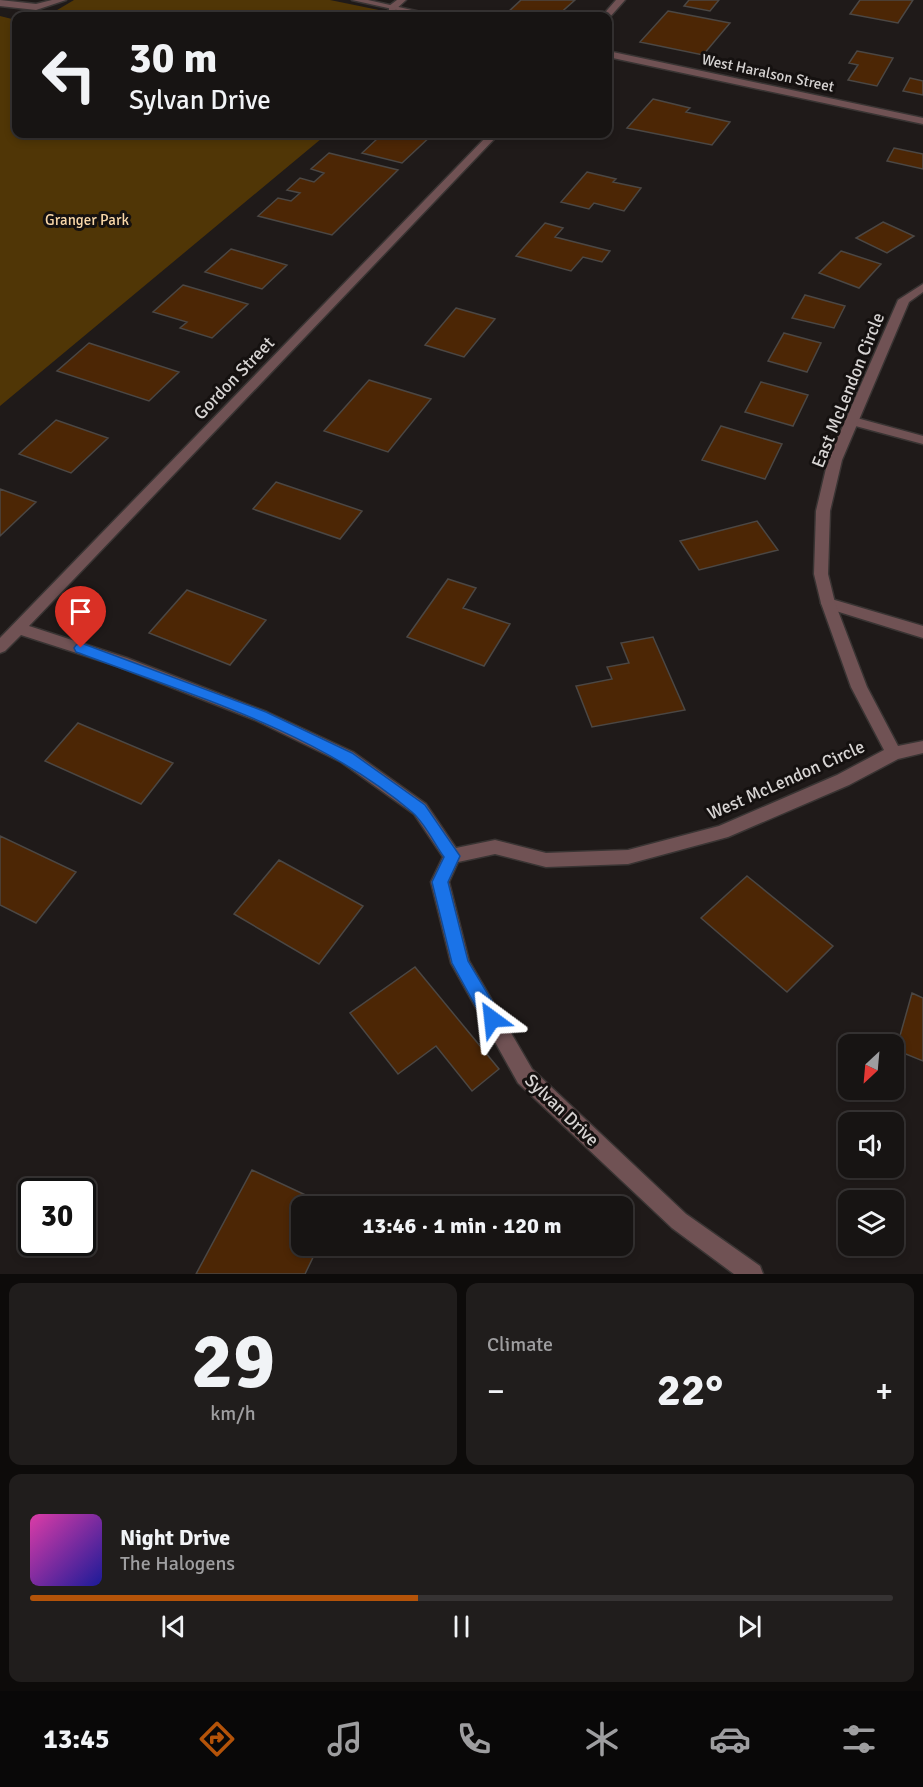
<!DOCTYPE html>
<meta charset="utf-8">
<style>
body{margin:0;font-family:Signika,sans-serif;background:#201d1c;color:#f1f3f6;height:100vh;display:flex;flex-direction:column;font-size:22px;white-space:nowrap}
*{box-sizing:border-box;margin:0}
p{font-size:20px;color:#9e9ea0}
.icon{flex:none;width:33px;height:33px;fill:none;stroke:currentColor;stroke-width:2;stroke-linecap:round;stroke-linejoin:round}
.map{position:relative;height:1274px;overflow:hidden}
.details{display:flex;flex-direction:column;gap:9px;padding:9px;background:#0d0b0a;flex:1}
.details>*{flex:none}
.guide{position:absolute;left:12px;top:12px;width:600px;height:126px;border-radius:12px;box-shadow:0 3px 9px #0003,0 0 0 2px #363333;background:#171413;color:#f1f3f6;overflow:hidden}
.needle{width:39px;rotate:206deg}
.controls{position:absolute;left:838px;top:1034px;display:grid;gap:12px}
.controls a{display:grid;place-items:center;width:66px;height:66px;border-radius:12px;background:#171413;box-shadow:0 3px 9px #0003,0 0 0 2px #363333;font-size:30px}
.speed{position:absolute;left:18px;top:1178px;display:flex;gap:12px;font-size:30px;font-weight:700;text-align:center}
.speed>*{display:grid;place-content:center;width:78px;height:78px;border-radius:50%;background:#171413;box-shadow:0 3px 9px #0003,0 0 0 2px #363333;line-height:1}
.speed .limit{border:3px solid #111;border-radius:9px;background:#fff;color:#111}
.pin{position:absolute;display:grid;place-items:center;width:51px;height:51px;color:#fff;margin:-62px -26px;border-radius:50% 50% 50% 0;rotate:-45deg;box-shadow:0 0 6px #0007}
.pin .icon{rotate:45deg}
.me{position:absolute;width:66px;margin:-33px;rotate:330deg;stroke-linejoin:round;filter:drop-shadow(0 0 4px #0008)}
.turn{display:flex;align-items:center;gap:21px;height:126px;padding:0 18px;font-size:27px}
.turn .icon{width:78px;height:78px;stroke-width:2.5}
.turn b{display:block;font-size:42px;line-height:51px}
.big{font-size:45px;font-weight:700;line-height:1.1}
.details .widget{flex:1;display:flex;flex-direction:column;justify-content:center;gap:9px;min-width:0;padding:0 21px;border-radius:12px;background:#201d1c}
.details .dial{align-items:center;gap:0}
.dial b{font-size:78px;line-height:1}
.song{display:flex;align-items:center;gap:18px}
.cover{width:72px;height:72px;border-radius:9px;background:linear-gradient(135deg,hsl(320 70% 55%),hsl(240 70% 35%))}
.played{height:6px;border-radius:3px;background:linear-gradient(90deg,#b45309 45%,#363333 45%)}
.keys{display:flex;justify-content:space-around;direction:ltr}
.heat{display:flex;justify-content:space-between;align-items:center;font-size:33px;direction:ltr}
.details .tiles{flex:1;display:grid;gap:9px;grid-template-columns:1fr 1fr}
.widget:last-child{grid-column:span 2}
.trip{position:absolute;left:291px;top:1196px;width:342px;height:60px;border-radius:12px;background:#171413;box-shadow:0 3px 9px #0003,0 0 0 2px #363333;font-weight:700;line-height:60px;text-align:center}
.tab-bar{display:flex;height:96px;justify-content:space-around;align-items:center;background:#090808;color:#9e9ea0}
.tab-bar .icon{width:42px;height:42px}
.tab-bar .selected{color:#b45309}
.tab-bar b{font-size:27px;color:#f1f3f6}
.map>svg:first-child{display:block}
</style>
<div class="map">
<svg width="923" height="1274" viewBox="0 0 923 1274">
<rect width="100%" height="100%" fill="#1f1a19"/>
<!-- green -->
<path fill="#503606" d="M74 0H330L408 16H47Z
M0 16 16 20V134H327L0 406Z"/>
<!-- building -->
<path fill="#4c2605" stroke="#4b4744" stroke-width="1.5" d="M521 0H575L557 16H518L506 14Z
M689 0H719L710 11 684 6Z
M860 0H913L898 23 850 14Z
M668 11 730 23 703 55 640 42Z
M857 51 893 58 877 86 848 80 858 65 849 63Z
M910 78 923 81V95L903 91Z
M653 99 690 108 686 112 730 122 712 145 627 128Z
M368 134H433L402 163 362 153 377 139 365 136Z
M894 148 923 154V169L887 161Z
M329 153 398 170 332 235 258 216 278 198 291 201 300 193 287 190 300 178 314 182 324 173 311 169Z
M587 172 616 179 613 182 641 188 624 211 594 203 589 209 561 202Z
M883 222 914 236 887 253 856 238Z
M545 223 563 228 555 237 610 251 602 262 583 257 571 271 516 256Z
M231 249 287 265 262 289 205 272Z
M841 251 881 264 859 288 819 273Z
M183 285 248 304 212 338 180 328 187 322 153 312Z
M805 295 845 306 834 328 792 318Z
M456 308 495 319 464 357 425 345Z
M784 333 821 343 807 372 768 361Z
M89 343 179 372 149 401 57 371Z
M369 380 431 399 388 452 324 431Z
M761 382 808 395 793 426 745 412Z
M56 420 108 438 71 473 19 454Z
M721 426 782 444 765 479 702 460Z
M276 482 362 511 340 539 253 509Z
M0 489 36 502 0 536Z
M757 521 778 550 699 570 680 541Z
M448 579 476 588 463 608 510 624 484 666 407 637Z
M187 590 266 620 230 665 149 633Z
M653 637 685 710 592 727 576 686 612 679 607 667 629 663 621 643Z
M78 723 173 763 141 804 45 761Z
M0 836 76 872 36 923 0 905Z
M279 860 363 906 319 964 234 914Z
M747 876 833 946 787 992 701 918Z
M415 967 499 1069 472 1091 436 1046 398 1074 350 1013Z
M912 993 923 998V1061L896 1050Z
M252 1170 329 1206H302V1245H319L305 1274H196Z"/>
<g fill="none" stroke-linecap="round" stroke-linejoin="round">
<!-- lane casing -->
<g stroke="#393433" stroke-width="3">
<path id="lane" d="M0 0 36 4 52 0H66L36 10 0 6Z
M397 0H406L395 10H389V6Z
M343 134H354L347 138 344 137Z
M853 417 923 436V444L848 424 847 421 848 418Z
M828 598 923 626V638L823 607 821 603 823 599Z"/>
</g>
<!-- street casing -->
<g stroke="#393433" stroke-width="3">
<path id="street" d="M352 0H368L438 16H424Z
M616 0H625L609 18 602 16Z
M608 51 923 118V124L608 57Z
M489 134H499L29 626 127 658 267 712 353 752 426 804 456 848 495 840 546 853 628 850 719 826 837 775 884 750 851 687 821 603 814 574 816 511 828 460 898 300 923 284V292L909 302 842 460 830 511 828 574 835 603 867 687 898 746 923 741V753L898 759 849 785 728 837 628 864 546 867 495 854 458 862 449 882 469 961 532 1069 686 1214 760 1266 763 1274H734L672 1228 518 1083 451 963 431 882 443 857 414 814 341 762 255 720 117 666 21 635 5 651 0 653V638Z"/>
</g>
<!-- lane -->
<use href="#lane" fill="#705254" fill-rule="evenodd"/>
<!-- street -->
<use href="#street" fill="#705254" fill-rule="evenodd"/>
</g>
<!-- route -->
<path fill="#1a73e8" stroke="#114b97" stroke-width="1.5" d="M81 643 266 712 352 753 425 805 460 856 448 882 468 961 499 1013 501 1019 499 1025 492 1027 486 1025 452 963 432 882 444 857C434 843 425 823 412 812 317 731 191 695 76 652L74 648 76 645Z"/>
<g text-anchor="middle" stroke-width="6" stroke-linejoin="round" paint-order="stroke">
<!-- far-street labels -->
<g font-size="15" fill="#d7d4d3" stroke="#151110">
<text transform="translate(768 73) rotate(12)" y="5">West Haralson Street</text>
</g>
<!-- far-park labels -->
<g font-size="15" fill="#f9d7a8" stroke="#151110">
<text x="87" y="225">Granger Park</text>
</g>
<!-- street labels -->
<g font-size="18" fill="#d7d4d3" stroke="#151110">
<text transform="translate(234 378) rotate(-46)" y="6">Gordon Street</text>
<text transform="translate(848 390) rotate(-68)" y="6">East McLendon Circle</text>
<text transform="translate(786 780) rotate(-24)" y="6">West McLendon Circle</text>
<text transform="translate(562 1110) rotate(44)" y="6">Sylvan Drive</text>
</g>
</g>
</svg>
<div class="controls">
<a><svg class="needle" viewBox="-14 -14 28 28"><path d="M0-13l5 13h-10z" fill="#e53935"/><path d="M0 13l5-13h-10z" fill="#9e9ea0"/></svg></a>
<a><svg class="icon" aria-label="sound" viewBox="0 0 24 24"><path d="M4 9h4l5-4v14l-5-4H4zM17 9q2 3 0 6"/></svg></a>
<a><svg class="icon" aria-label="layers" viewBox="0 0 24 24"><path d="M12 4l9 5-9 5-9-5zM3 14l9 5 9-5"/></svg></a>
</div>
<div class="speed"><div class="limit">30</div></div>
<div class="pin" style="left:81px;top:648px;background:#d93025"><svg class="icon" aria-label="arrive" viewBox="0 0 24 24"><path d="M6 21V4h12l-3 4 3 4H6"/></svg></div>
<svg class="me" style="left:492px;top:1019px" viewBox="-20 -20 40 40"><path d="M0-17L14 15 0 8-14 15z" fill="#1a73e8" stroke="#fff" stroke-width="4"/></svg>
<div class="trip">13:46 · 1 min · 120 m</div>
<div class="guide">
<div class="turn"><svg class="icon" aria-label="left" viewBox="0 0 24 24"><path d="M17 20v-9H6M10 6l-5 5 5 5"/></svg><div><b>30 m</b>Sylvan Drive</div></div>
</div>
</div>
<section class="details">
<div class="tiles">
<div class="widget dial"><b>29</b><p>km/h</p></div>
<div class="widget"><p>Climate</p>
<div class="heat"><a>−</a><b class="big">22°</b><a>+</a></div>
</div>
<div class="widget">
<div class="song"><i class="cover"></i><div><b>Night Drive</b><p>The Halogens</p></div></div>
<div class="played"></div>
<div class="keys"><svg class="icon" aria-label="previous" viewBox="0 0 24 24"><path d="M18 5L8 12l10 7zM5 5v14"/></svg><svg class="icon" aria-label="pause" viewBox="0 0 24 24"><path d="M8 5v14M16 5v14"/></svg><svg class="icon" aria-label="next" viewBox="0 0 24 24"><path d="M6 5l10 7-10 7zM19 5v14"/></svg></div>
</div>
</div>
</section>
<nav class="tab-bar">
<b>13:45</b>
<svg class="icon selected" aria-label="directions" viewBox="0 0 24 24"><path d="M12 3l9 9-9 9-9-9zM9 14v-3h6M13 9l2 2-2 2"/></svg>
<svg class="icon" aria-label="music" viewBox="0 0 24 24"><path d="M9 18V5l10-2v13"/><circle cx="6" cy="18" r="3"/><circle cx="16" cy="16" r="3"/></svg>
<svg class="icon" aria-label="phone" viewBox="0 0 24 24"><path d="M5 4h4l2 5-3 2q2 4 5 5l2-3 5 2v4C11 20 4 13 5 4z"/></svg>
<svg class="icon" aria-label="climate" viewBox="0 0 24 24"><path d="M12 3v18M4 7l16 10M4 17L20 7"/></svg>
<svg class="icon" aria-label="car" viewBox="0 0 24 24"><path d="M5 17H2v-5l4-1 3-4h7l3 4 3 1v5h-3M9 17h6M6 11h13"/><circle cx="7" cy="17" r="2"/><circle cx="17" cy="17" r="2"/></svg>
<svg class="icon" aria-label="filters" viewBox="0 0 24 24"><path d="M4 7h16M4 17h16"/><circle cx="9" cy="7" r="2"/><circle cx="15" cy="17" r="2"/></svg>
</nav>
